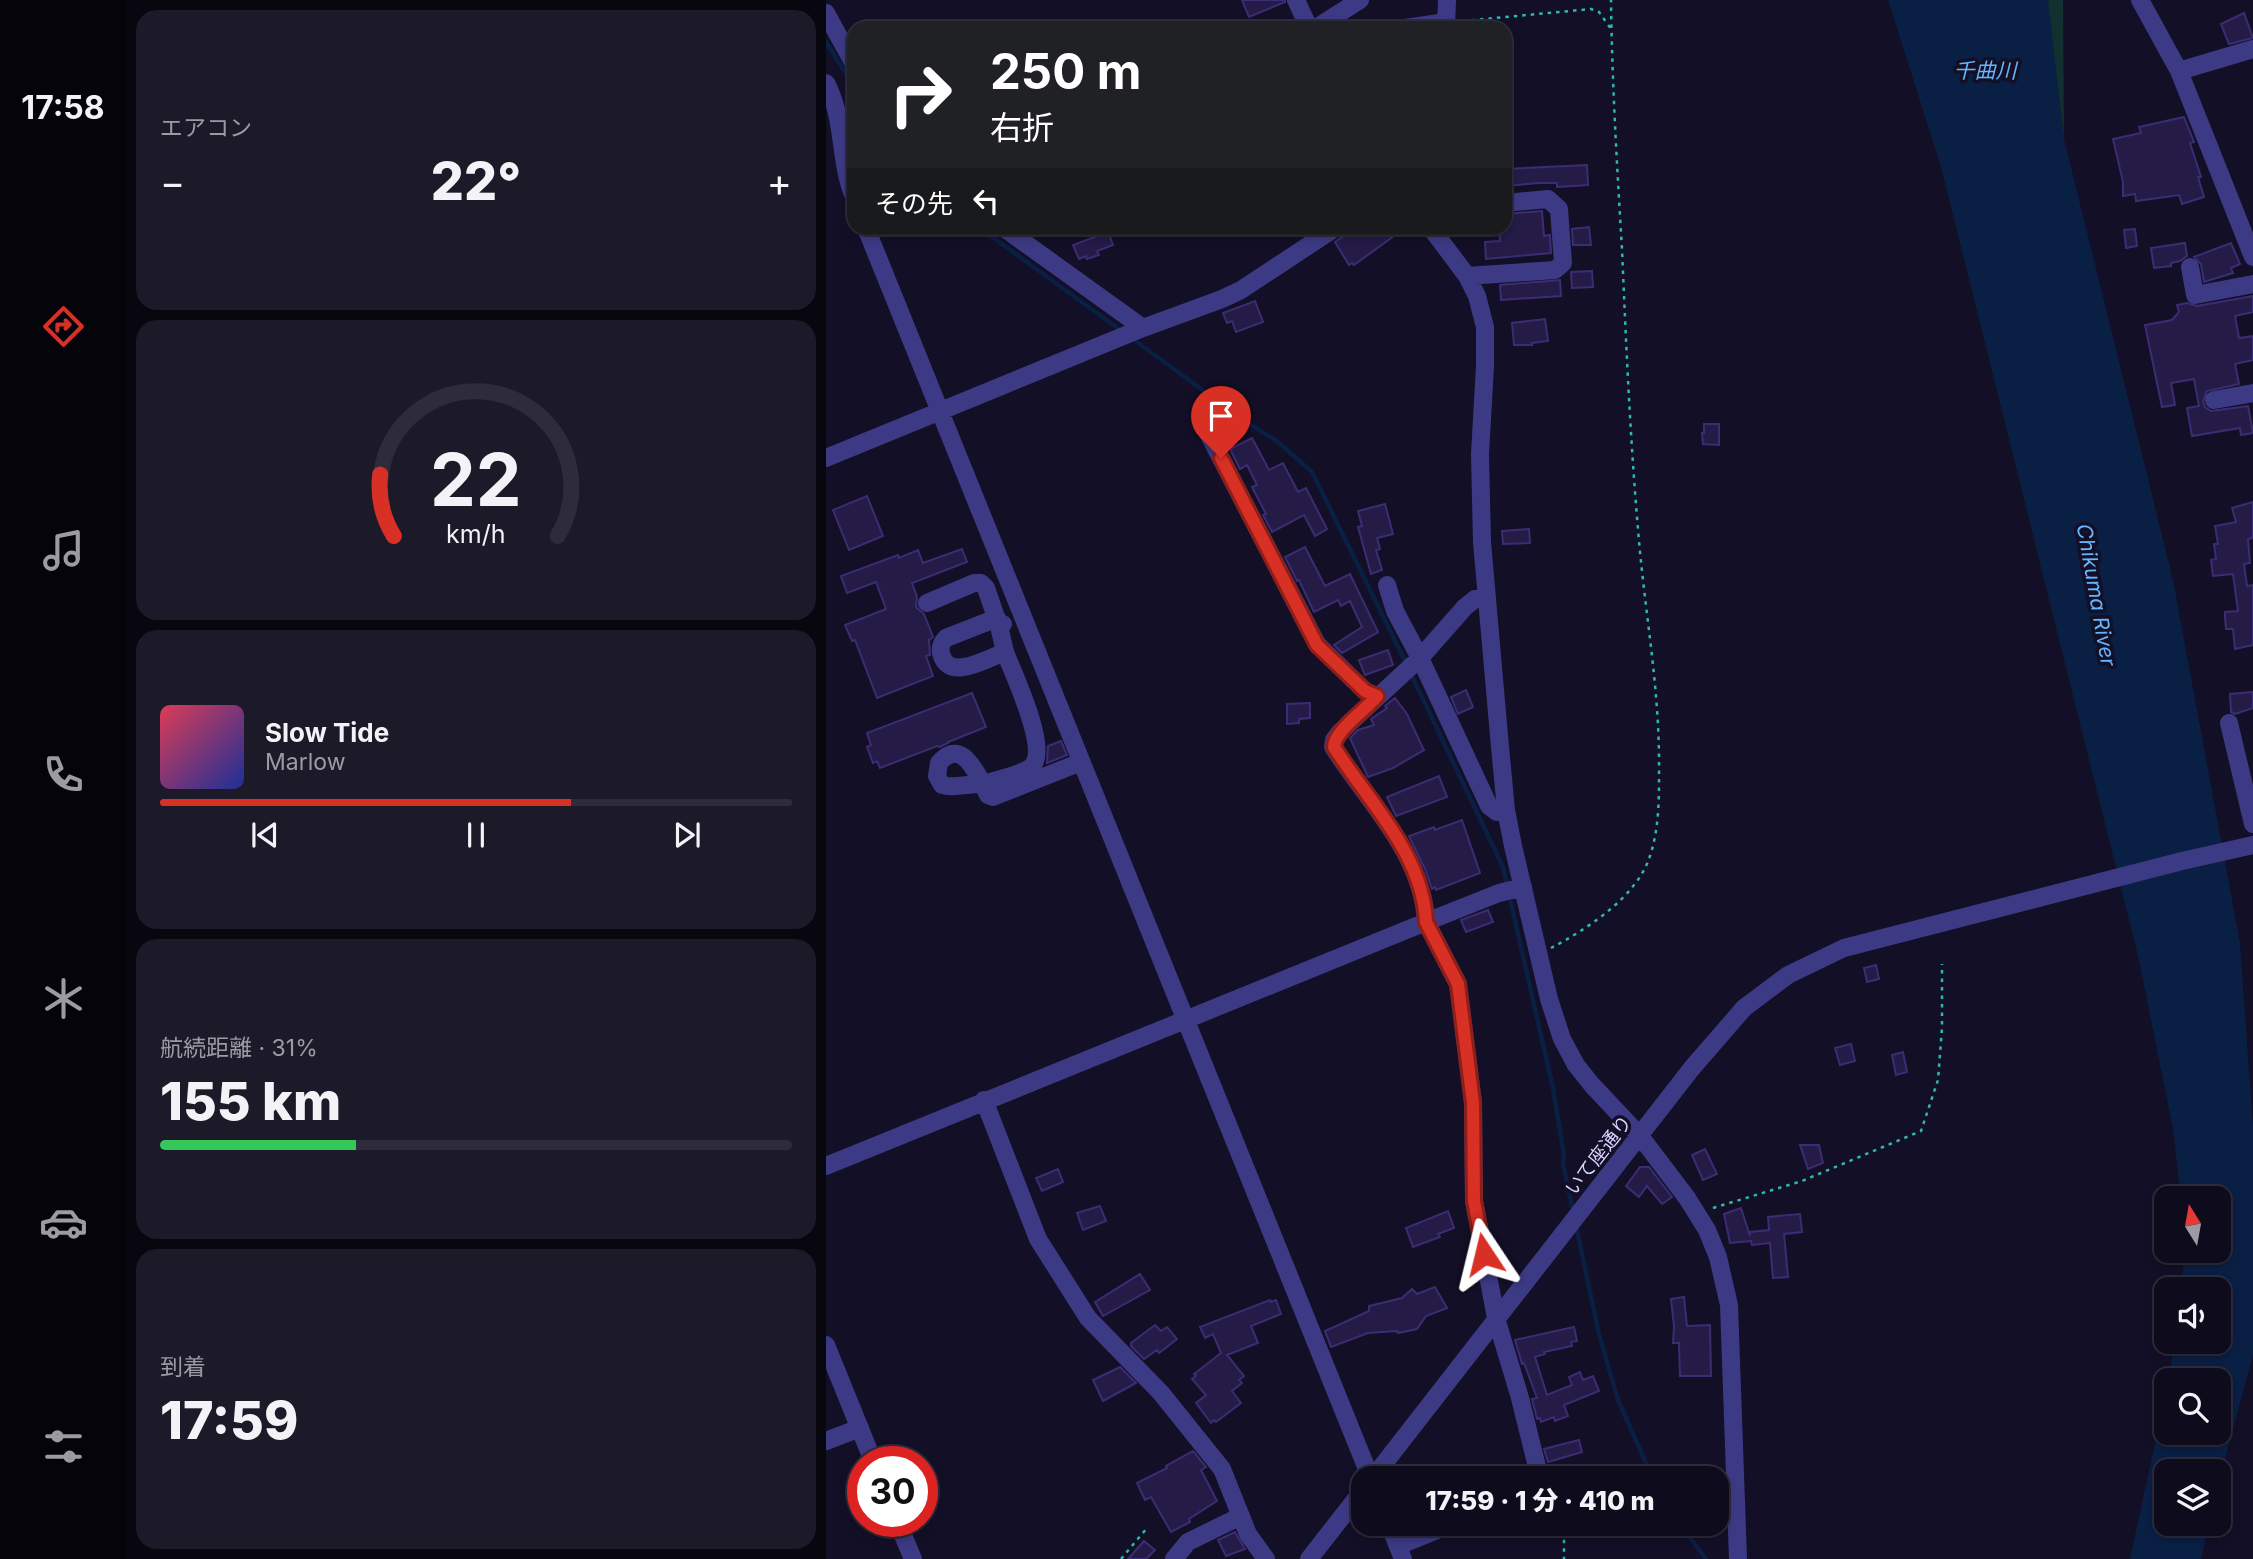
<!DOCTYPE html>
<html lang="ja">
<meta charset="utf-8">
<style>
body{margin:0;font-family:Inter,"Noto Sans JP",sans-serif;background:#1c1929;color:#f1f3f6;height:100vh;display:flex;flex-direction:column;font-size:26px;white-space:nowrap}
*{box-sizing:border-box;margin:0}
p{font-size:23px;color:#9b9ba3}
.icon{flex:none;width:38px;height:38px;fill:none;stroke:currentColor;stroke-width:2;stroke-linecap:round;stroke-linejoin:round}
.map{position:relative;flex:1;overflow:hidden}
.drawer{display:flex;flex-direction:column;gap:10px;padding:10px;background:#08060f;width:700px}
.drawer>*{flex:none}
.hud{position:absolute;left:21px;top:21px;width:665px;height:214px;border-radius:21px;box-shadow:0 4px 10px #0003,0 0 0 2px #2e2b3b;background:#202124;color:#fff;overflow:hidden}
.needle{width:46px;rotate:349deg}
.tools{position:absolute;left:1328px;top:1186px;display:grid;gap:14px}
.tools a{display:grid;place-items:center;width:77px;height:77px;border-radius:14px;background:#0e0b1c;box-shadow:0 4px 10px #0003,0 0 0 2px #2e2b3b;font-size:35px}
.speed{position:absolute;left:21px;top:1446px;display:flex;gap:14px;font-size:35px;font-weight:700;text-align:center}
.speed>*{display:grid;place-content:center;width:91px;height:91px;border-radius:50%;background:#0e0b1c;box-shadow:0 4px 10px #0003,0 0 0 2px #2e2b3b;line-height:1}
.speed .limit{border:10px solid #d22;background:#fff;color:#111}
.pin{position:absolute;display:grid;place-items:center;width:60px;height:60px;color:#fff;margin:-72px -30px;border-radius:50% 50% 50% 0;rotate:-45deg;box-shadow:0 0 7px #0007}
.pin .icon{rotate:45deg}
.me{position:absolute;width:77px;margin:-38px;rotate:350deg;stroke-linejoin:round;filter:drop-shadow(0 0 5px #0008)}
.turn{display:flex;align-items:center;gap:24px;height:147px;padding:0 28px;font-size:32px}
.turn .icon{width:91px;height:91px;stroke-width:2.5}
.turn b{display:block;font-size:49px;line-height:60px}
.then{display:flex;align-items:center;height:66px;padding:0 28px;background:#0003;gap:14px;font-size:26px}
.big{font-size:52px;font-weight:800;line-height:1.1}
.drawer .widget{flex:1;display:flex;flex-direction:column;justify-content:center;gap:10px;min-width:0;padding:0 24px;border-radius:21px;background:#1c1929}
.drawer .dial{align-items:center;gap:0}
.dial svg{height:182px;overflow:visible;fill:none;stroke:#2e2b3b;stroke-width:7;stroke-linecap:round;text-anchor:middle}
.dial text{fill:#f1f3f6;stroke:none}
.song{display:flex;align-items:center;gap:21px}
.cover{width:84px;height:84px;border-radius:10px;background:linear-gradient(135deg,hsl(350 70% 55%),hsl(230 70% 35%))}
.played{height:7px;border-radius:4px;background:linear-gradient(90deg,#d93025 65%,#2e2b3b 65%)}
.keys{display:flex;justify-content:space-around;direction:ltr}
.heat{display:flex;justify-content:space-between;align-items:center;font-size:38px;direction:ltr}
.charge{height:10px;border-radius:5px;background:linear-gradient(90deg,#34c759 31%,#2e2b3b 0)}
.trip{position:absolute;left:525px;top:1466px;width:378px;height:70px;border-radius:21px;background:#0e0b1c;box-shadow:0 4px 10px #0003,0 0 0 2px #2e2b3b;font-weight:800;line-height:70px;text-align:center}
main{display:flex;flex:1;min-height:0}
.tabs{display:flex;flex-direction:column;width:126px;justify-content:space-around;align-items:center;background:#06040b;color:#9b9ba3}
.tabs .icon{width:49px;height:49px}
.tabs .active{color:#d93025}
.tabs b{font-size:32px;color:#f1f3f6}
.map>svg:first-child{display:block}
</style>
<main>
<nav class="tabs">
<b>17:58</b>
<svg class="icon active" aria-label="directions" viewBox="0 0 24 24"><path d="M12 3l9 9-9 9-9-9zM9 14v-3h6M13 9l2 2-2 2"/></svg>
<svg class="icon" aria-label="music" viewBox="0 0 24 24"><path d="M9 18V5l10-2v13"/><circle cx="6" cy="18" r="3"/><circle cx="16" cy="16" r="3"/></svg>
<svg class="icon" aria-label="phone" viewBox="0 0 24 24"><path d="M5 4h4l2 5-3 2q2 4 5 5l2-3 5 2v4C11 20 4 13 5 4z"/></svg>
<svg class="icon" aria-label="climate" viewBox="0 0 24 24"><path d="M12 3v18M4 7l16 10M4 17L20 7"/></svg>
<svg class="icon" aria-label="car" viewBox="0 0 24 24"><path d="M5 17H2v-5l4-1 3-4h7l3 4 3 1v5h-3M9 17h6M6 11h13"/><circle cx="7" cy="17" r="2"/><circle cx="17" cy="17" r="2"/></svg>
<svg class="icon" aria-label="filters" viewBox="0 0 24 24"><path d="M4 7h16M4 17h16"/><circle cx="9" cy="7" r="2"/><circle cx="15" cy="17" r="2"/></svg>
</nav>
<section class="drawer">
<div class="widget"><p>エアコン</p>
<div class="heat"><a>−</a><b class="big">22°</b><a>+</a></div>
</div>
<div class="widget dial"><svg viewBox="0 0 100 80">
<path d="M14 69A42 42 0 1 1 86 69"/>
<path d="M14 69A42 42 0 0 1 8 42" stroke="#d93025"/>
<text x="50" y="56" font-size="32" font-weight="700">22</text>
<text x="50" y="72" font-size="11">km/h</text>
</svg></div>
<div class="widget">
<div class="song"><i class="cover"></i><div><b>Slow Tide</b><p>Marlow</p></div></div>
<div class="played"></div>
<div class="keys"><svg class="icon" aria-label="previous" viewBox="0 0 24 24"><path d="M18 5L8 12l10 7zM5 5v14"/></svg><svg class="icon" aria-label="pause" viewBox="0 0 24 24"><path d="M8 5v14M16 5v14"/></svg><svg class="icon" aria-label="next" viewBox="0 0 24 24"><path d="M6 5l10 7-10 7zM19 5v14"/></svg></div>
</div>
<div class="widget"><p>航続距離 · 31%</p><b class="big">155 km</b><div class="charge"></div></div>
<div class="widget"><p>到着</p><b class="big">17:59</b></div>
</section>
<div class="map">
<svg width="1427" height="1559" viewBox="0 0 1427 1559">
<rect width="100%" height="100%" fill="#130f26"/>
<!-- green -->
<path fill="#12302f" d="M1221 0H1237L1238 139Z"/>
<!-- water -->
<path fill="#0a1f44" d="M1062 0H1222L1238 139 1347 580 1414 943 1427 1126V1355L1393 1481V1472H1340V1524H1383L1375 1559H1304L1340 1392V1433H1393V1381H1343L1348 1342H1393V1290H1355L1359 1251H1393V1199H1355L1347 1129 1313 960 1115 167Z"/>
<g fill="none" stroke-linecap="round" stroke-linejoin="round">
<!-- stream -->
<path stroke="#0a1f44" stroke-width="4.5" d="M0 42 28 86
M154 228 297 332
M304 337 416 419 452 442 486 472 580 663
M585 674 677 867 681 885
M683 894 727 1088 738 1156 737 1164 747 1211
M750 1226 773 1334 792 1400 827 1479
M854 1524 880 1559"/>
</g>
<!-- building -->
<path fill="#241b47" stroke="#3b2d73" stroke-width="2" d="M416 0H459V2L423 17Z
M1418 13 1427 38 1403 44 1395 24Z
M1358 117 1368 142 1364 143 1375 177H1372L1378 197 1356 204 1353 195 1310 201 1309 194 1297 196V182L1287 139 1315 133 1313 127Z
M761 165 762 185 731 187V183H713L679 186V169Z
M716 211 718 236 724 235 725 253 660 259 659 242 674 241 673 228H679V214Z
M763 227 765 245H747L746 229Z
M529 228H579L528 265 526 263 523 265 509 242Z
M1309 229 1311 246 1300 248 1298 230Z
M282 232 287 245 271 251 273 255 261 259 260 256 253 259 247 245Z
M1359 243 1361 256 1354 261 1345 263V266L1328 268 1325 248Z
M1405 243 1414 264 1405 268 1407 273 1378 282 1375 264 1368 257Z
M766 271 767 287 746 288 745 272Z
M734 280 735 296 675 300 674 285Z
M1427 296V312L1409 316 1413 338 1427 336V360L1409 364 1413 384 1381 391 1377 401 1379 407 1385 411 1422 406 1427 433 1415 435 1414 428 1366 436 1361 408 1373 406 1368 379 1345 383 1349 405 1336 407 1319 325 1346 320 1353 312 1351 305 1361 303 1371 306Z
M429 301 437 322 410 332 406 321 401 323 397 313Z
M719 319 722 341 706 343V345H688L686 323Z
M878 424H893V445L877 444 876 433H878Z
M426 438 443 470 457 463 472 492 480 488 501 529 489 536 478 515 446 532 437 515 440 514 426 487 431 485 421 465 414 469 405 451 406 448Z
M41 496 57 536 23 550 7 510Z
M1427 502V538L1422 539 1424 563 1418 564 1421 586 1427 585V645L1409 649 1407 629H1400L1399 618V612L1412 611 1407 574 1387 576 1385 560 1390 559 1388 544H1392L1389 526 1410 522 1406 508Z
M559 504 567 534 551 538 554 549 550 550 556 570 545 574 532 527 536 526 532 511Z
M703 529 704 543 677 544 676 531Z
M479 547 499 586 524 574 552 632 516 653 508 645 536 627 524 601 515 606 512 600 488 612 473 580 471 581 459 557Z
M136 549 141 562 86 583 91 597 90 607 98 614 107 637 103 640 104 655 100 656 107 676 51 698 29 640 26 641 19 625 60 609 50 582 21 593 15 576 72 555 73 558 92 550 97 563Z
M562 650 567 665 539 675 533 660Z
M640 690 647 707 632 714 625 697Z
M1427 692V708L1409 714 1405 712 1404 694Z
M146 693 160 727 122 742V743L114 747 111 746 54 768 51 761 47 763 41 747 45 745 41 733Z
M569 698 581 714 598 750 567 768 542 777 524 738 532 730 548 725 545 719 561 708 559 706Z
M484 703V718L473 719V723L461 724V704Z
M235 741 241 755 221 763 222 746Z
M613 776 621 797 570 816 561 797Z
M636 820 654 873 610 890 609 887 606 889 599 869 583 836 608 827 609 830Z
M662 910 667 922 640 932 635 920Z
M1050 965 1053 979 1041 982 1038 968Z
M1025 1044 1029 1061 1014 1065 1009 1048Z
M1077 1052 1081 1072 1070 1075 1066 1055Z
M974 1145H993L997 1163 982 1169Z
M879 1149 891 1174 877 1180 866 1155Z
M814 1167H823L846 1197 836 1204 821 1186 813 1197 800 1186Z
M232 1169 237 1182 216 1191 210 1178Z
M274 1206 280 1221 257 1230 251 1213Z
M915 1208 924 1236V1232L943 1230 942 1217 974 1214 976 1232 958 1234 962 1277 947 1278 944 1243 926 1245 925 1241 904 1243 898 1214Z
M622 1211 628 1228 612 1234 614 1237 587 1247 580 1228Z
M314 1274 324 1290 277 1316 269 1302Z
M609 1287 621 1308 600 1316 591 1329 572 1333 571 1331 542 1333 505 1347 499 1331 543 1311V1306L576 1298 586 1289 591 1294Z
M858 1297 861 1326 884 1325 885 1376H854L853 1343H847L848 1326 845 1299Z
M444 1300 445 1302 450 1300 455 1314 425 1326 432 1343 401 1355 418 1376 413 1380 416 1383 406 1391 415 1403 390 1422 388 1420 385 1423 370 1403 380 1395 366 1379 370 1376 368 1374 395 1353 387 1334 379 1338 374 1327Z
M329 1325 335 1331 341 1327 351 1339 333 1353 331 1350 318 1359 305 1346V1343Z
M748 1327 751 1341 745 1342 746 1346 718 1352 719 1354 709 1357 721 1395 746 1385 743 1377 754 1372 757 1380 767 1376 773 1391 738 1405 742 1416 729 1421 728 1417 715 1422 714 1418 711 1419 706 1399 711 1398 698 1363 696 1364 689 1340Z
M294 1367 310 1383 277 1401 267 1380Z
M753 1440 756 1452 722 1462 718 1449Z
M367 1451 380 1467 375 1470 391 1501 363 1519 364 1522 345 1532 325 1497 319 1500 311 1483 341 1468 340 1466Z
M409 1532 419 1549 400 1556 392 1540Z
M318 1541 329 1550 320 1559H302Z"/>
<g fill="none" stroke-linecap="round" stroke-linejoin="round">
<!-- path -->
<path stroke="#2fb8b0" stroke-width="2.5" stroke-dasharray="3.5 5" stroke-linecap="butt" d="M637 21 765 9 773 12 785 29
M725 948C761 929 811 897 824 856 834 826 833 793 833 762 833 683 818 607 812 529 804 436 800 342 796 249 791 166 786 83 785 0
M887 1208 976 1181 1095 1131 1112 1080 1116 1028V964
M732 1524 738 1538V1559
M295 1559 321 1528"/>
<!-- minor -->
<path stroke="#3d3a85" stroke-width="18" d="M470 0 483 28
M1314 0 1353 71 1427 257
M0 13 28 64
M490 28 534 0
M579 28 621 22
M620 28 621 0
M1353 71 1427 49
M0 83C20 121 12 158 28 197
M40 228 545 1479
M178 228 317 328
M605 228 641 276 651 296 659 327V366L654 454 656 542 674 747 680 810 687 846 723 999 736 1039 750 1065 766 1085 814 1136 861 1198 881 1230 892 1257 903 1305 912 1559
M1364 267 1369 295 1427 284
M641 276 729 270 737 263 733 209 722 199 679 203
M1388 400 1427 393
M383 435 491 644 539 691 551 697
M0 458 317 328 396 299 415 290 509 228
M561 585 569 611 594 658 663 806 671 812 680 810
M660 598 649 599 639 607 594 658 514 732 508 740 507 747C542 802 597 854 600 922L632 984 647 1103 648 1201 670 1318 694 1398 714 1479
M101 603 148 583H155L160 588 173 626 177 624
M171 618 120 638C115 643 114 647 115 653 122 683 162 658 179 652L173 626
M179 652C187 673 222 746 207 765 200 774 169 780 157 784 147 767 134 739 113 763L111 776 116 785C129 789 143 783 157 784L162 795 167 797 255 762
M1403 723 1427 824
M158 1100 212 1239 262 1318 335 1393 396 1469 422 1534 440 1559
M0 1166 600 922 673 893 697 887
M0 1345 47 1461
M0 1441 34 1428
M546 1479 866 1068 918 1008 962 975 1018 948 1356 861 1427 845
M71 1521 87 1559
M563 1524 577 1559
M572 1546 626 1524
M348 1559 362 1542 415 1516
M483 1559 537 1490"/>
</g>
<g fill="none" stroke-linecap="round" stroke-linejoin="round">
<!-- route casing -->
<g stroke="#8d1f18" stroke-width="18">
<path id="route" d="M395 458 491 645 539 691 551 696C540 710 508 731 508 747 542 801 597 854 600 922L632 984 647 1103 648 1201 658 1254"/>
</g>
<!-- route -->
<use href="#route" stroke="#d93025" stroke-width="12"/>
</g>
<g text-anchor="middle" stroke-width="7" stroke-linejoin="round" paint-order="stroke">
<!-- street labels -->
<g font-size="19" fill="#d9d4ff" stroke="#130f26">
<text transform="translate(772 1155) rotate(-52)" y="7">いて座通り</text>
</g>
<!-- water labels -->
<g font-size="21" font-style="italic" fill="#62b6ff" stroke="#130f26">
<text x="1159" y="78">千曲川</text>
<text transform="translate(1270 595) rotate(80)" y="7">Chikuma River</text>
</g>
</g>
</svg>
<div class="tools">
<a><svg class="needle" viewBox="-14 -14 28 28"><path d="M0-13l5 13h-10z" fill="#e53935"/><path d="M0 13l5-13h-10z" fill="#9b9ba3"/></svg></a>
<a><svg class="icon" aria-label="sound" viewBox="0 0 24 24"><path d="M4 9h4l5-4v14l-5-4H4zM17 9q2 3 0 6"/></svg></a>
<a><svg class="icon" aria-label="search" viewBox="0 0 24 24"><circle cx="10" cy="10" r="6"/><path d="M15 15l6 6"/></svg></a>
<a><svg class="icon" aria-label="layers" viewBox="0 0 24 24"><path d="M12 4l9 5-9 5-9-5zM3 14l9 5 9-5"/></svg></a>
</div>
<div class="speed"><div class="limit">30</div></div>
<div class="pin" style="left:395px;top:458px;background:#d93025"><svg class="icon" aria-label="arrive" viewBox="0 0 24 24"><path d="M6 21V4h12l-3 4 3 4H6"/></svg></div>
<svg class="me" style="left:658px;top:1254px" viewBox="-20 -20 40 40"><path d="M0-17L14 15 0 8-14 15z" fill="#d93025" stroke="#fff" stroke-width="4"/></svg>
<div class="trip">17:59 · 1 分 · 410 m</div>
<div class="hud">
<div class="turn"><svg class="icon" aria-label="right" viewBox="0 0 24 24"><path d="M7 20v-9h11M14 6l5 5-5 5"/></svg><div><b>250 m</b>右折</div></div>
<div class="then">その先<svg class="icon" aria-label="left" viewBox="0 0 24 24"><path d="M17 20v-9H6M10 6l-5 5 5 5"/></svg></div>
</div>
</div>
</main>
